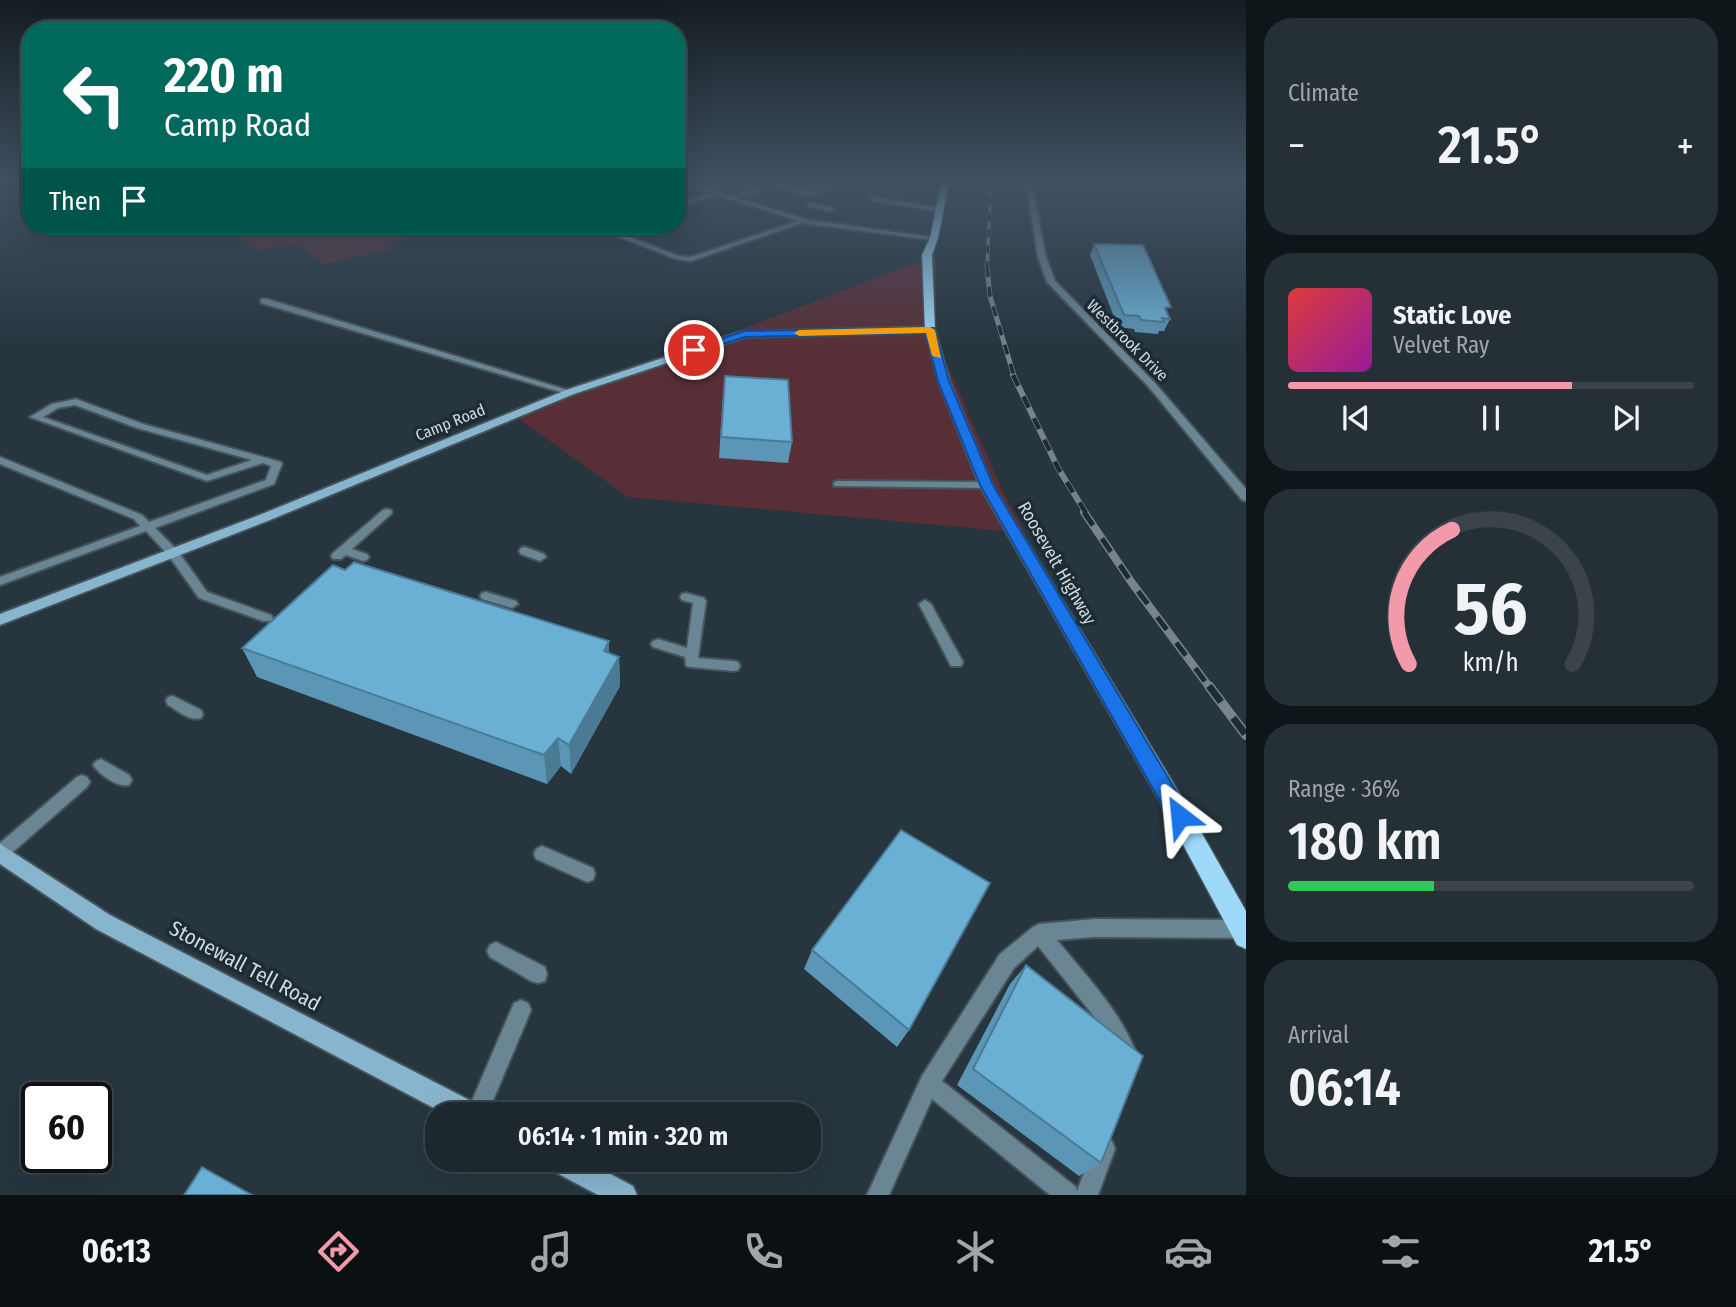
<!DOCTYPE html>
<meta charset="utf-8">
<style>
body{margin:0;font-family:"Fira Sans Condensed",sans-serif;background:#253036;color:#f1f3f6;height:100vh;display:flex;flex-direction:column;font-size:26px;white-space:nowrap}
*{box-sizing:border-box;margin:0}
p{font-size:23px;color:#a0a6aa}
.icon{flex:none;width:38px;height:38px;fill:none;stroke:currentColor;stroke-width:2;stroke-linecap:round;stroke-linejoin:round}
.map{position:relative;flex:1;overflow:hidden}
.side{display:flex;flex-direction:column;gap:18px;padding:18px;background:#0f1619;width:490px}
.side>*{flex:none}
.banner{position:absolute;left:21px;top:21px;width:665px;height:214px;border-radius:28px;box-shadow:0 7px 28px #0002,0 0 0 2px #3a444a;background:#00695c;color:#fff;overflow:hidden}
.speed{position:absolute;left:21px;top:1082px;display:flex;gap:14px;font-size:35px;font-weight:700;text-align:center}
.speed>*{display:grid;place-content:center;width:91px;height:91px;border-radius:50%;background:#1c282e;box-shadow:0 7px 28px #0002,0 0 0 2px #3a444a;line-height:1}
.speed .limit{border:4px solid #111;border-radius:10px;background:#fff;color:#111}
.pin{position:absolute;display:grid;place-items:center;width:60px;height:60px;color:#fff;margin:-30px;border:4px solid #fff;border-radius:50%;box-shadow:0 2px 7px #0007}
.me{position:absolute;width:77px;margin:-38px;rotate:331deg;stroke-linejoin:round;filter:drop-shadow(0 0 5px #0008)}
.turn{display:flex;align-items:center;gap:24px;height:147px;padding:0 28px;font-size:32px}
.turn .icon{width:91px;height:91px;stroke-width:2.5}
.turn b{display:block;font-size:49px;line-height:60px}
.then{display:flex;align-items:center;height:66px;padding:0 28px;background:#0003;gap:14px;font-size:26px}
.big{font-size:52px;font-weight:600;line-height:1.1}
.side .tile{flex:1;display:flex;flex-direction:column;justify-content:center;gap:10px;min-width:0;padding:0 24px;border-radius:28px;background:#253036}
.side .dial{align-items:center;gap:0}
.dial svg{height:182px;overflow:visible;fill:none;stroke:#3a444a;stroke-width:7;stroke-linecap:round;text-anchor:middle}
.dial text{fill:#f1f3f6;stroke:none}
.song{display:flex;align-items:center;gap:21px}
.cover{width:84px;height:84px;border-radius:10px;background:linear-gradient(135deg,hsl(0 70% 55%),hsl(300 70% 35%))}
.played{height:7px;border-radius:4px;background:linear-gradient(90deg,#f39aaa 70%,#3a444a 70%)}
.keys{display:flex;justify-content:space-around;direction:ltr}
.heat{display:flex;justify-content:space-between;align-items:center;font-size:38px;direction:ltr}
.charge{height:10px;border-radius:5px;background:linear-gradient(90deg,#34c759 36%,#3a444a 0)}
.trip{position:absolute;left:425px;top:1102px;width:396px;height:70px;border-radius:28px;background:#1c282e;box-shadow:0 7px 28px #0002,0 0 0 2px #3a444a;font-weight:600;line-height:70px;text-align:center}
.dock{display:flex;height:112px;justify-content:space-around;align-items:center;background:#0b1012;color:#a0a6aa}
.dock .icon{width:49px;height:49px}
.dock .selected{color:#f39aaa}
.dock b{font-size:32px;color:#f1f3f6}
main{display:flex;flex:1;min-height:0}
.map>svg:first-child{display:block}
</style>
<main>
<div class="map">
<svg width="1246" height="1195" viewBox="0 0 1246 1195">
<rect width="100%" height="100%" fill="#26353e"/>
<!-- green -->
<path fill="#582f37" d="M267 226H316L337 235 363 229 359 226H451L391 243 396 247 392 249 324 264 296 244 258 251 235 234Z
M936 255V339L1004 494 1026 533 628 497 515 416Z"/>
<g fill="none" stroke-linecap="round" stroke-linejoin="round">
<!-- lane casing -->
<g stroke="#45535b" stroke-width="4">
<path id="lane" d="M760 187 762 190 728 200 725 198Z
M717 192 719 195 677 207V203Z
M872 197 940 208 943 210 940 212 870 200Z
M809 203 830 207 833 209 830 211 807 206Z
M803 219 805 222 691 261 676 259 607 232 602 226H608L611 230 679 256 691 257Z
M261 299H267L574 392 567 394 261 303Z
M76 399 143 424 281 462 282 464 274 484 155 528 177 550 207 592 271 615 273 618 271 621H263L199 598 169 556 146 531 0 585V577L140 526 134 519 0 464V457L142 515 149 522 266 480 271 466 263 463 207 481 30 417 52 404ZM75 405 137 428 252 460 207 475 43 417 58 408Z
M838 481 986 482 991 485 986 488 834 486V482Z
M387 509 391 510 392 512 391 514 352 549 367 554 369 557 367 560 363 561 346 555 341 559H333L331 556 333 553 383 510Z
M525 547 544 554 546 557 540 561 521 554 519 551 521 548Z
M486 592 516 601 518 604 512 608 482 599 480 596 482 593Z
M686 593 704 598 706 601 698 658 733 661 738 662 740 666 738 670 733 671 691 667 686 666 685 657 653 647 651 644 653 641 658 639 687 648 693 603 682 600 680 597 682 594Z
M925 600 931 604 963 662 961 666H951L949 662 919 604Z
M173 696 201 710 203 714 201 718C190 722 177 710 168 705L166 701 168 697Z
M101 759 129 775 132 780 129 785C118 788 100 775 93 765L96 761Z
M82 775 87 777 90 782 87 787 6 858 0 861V843L77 777Z
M542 846 593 868 595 874 593 880 587 882 536 859 534 854 536 849Z
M1095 919 1242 920 1246 922V936L1242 938 1095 937 1057 940C1085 975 1118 1008 1135 1050L1132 1057 1125 1060 1118 1057 1096 1019 1038 946 1014 968 942 1081 1076 1187 1077 1191 1096 1141 1104 1138 1112 1141 1115 1149 1098 1195H1050L932 1099 889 1195H867L922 1076 1000 954 1033 927 1039 924Z
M496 942 545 967 547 974 545 981 538 983 531 981 490 957 487 951 490 945Z
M521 1000 528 1003 531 1010 487 1115H466L514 1003Z"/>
</g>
<!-- street casing -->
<g stroke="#45535b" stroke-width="4">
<path id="street" d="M683 184H692L809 220 937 238 934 240 808 224Z
M1026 184H1032L1046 257 1055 281 1154 382 1246 489V501L1242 500 1148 386 1047 282 1038 257Z"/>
</g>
<!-- secondary casing -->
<g stroke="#45535b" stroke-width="4">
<path id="secondary" d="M930 327 933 328V332L745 337 574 394 270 520 0 625V614L262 514 566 390 741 332Z
M0 844 110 915 481 1106 484 1115H447L96 929 0 864Z
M546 1160H584L633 1186 637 1195H598L549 1169Z"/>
</g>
<!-- primary casing -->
<g stroke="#45535b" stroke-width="3">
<path id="primary" d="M941 184H949L938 238 932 255 935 330 950 381 993 485 1175 786 1246 911V949L1237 945 1159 800 979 485 938 381 925 330 922 255 930 238Z"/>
</g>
<!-- lane -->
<use href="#lane" fill="#6a8695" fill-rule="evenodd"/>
<!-- street -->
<use href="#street" fill="#6a8695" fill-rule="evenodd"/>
<!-- secondary -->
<use href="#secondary" fill="#88b5ce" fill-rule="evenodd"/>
<!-- primary -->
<use href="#primary" fill="#9ed9f9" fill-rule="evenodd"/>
<!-- rail-far4 casing -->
<g stroke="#77848b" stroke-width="3.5">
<path id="rail-far4" d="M987 269 991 184"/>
</g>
<!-- rail-far3 casing -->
<g stroke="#77848b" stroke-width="5">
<path id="rail-far3" d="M987 267 990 296 1014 376"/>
</g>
<!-- rail-far2 casing -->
<g stroke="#77848b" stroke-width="6">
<path id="rail-far2" d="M1013 375 1058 468 1086 513"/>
</g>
<!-- rail-far1 casing -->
<g stroke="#77848b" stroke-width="8">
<path id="rail-far1" d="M1084 512 1132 583 1210 688"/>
</g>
<!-- rail casing -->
<g stroke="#77848b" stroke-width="10">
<path id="rail" d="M1209 686 1246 735"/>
</g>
<!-- rail-far4 -->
<use href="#rail-far4" stroke="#1c2b34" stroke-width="2.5" stroke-dasharray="8" stroke-linecap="butt"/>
<!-- rail-far3 -->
<use href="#rail-far3" stroke="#1c2b34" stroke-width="3.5" stroke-dasharray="10" stroke-linecap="butt"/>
<!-- rail-far2 -->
<use href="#rail-far2" stroke="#1c2b34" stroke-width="4.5" stroke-dasharray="12" stroke-linecap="butt"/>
<!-- rail-far1 -->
<use href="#rail-far1" stroke="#1c2b34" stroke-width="5" stroke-dasharray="16" stroke-linecap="butt"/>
<!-- rail -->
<use href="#rail" stroke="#1c2b34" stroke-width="7" stroke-dasharray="20" stroke-linecap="butt"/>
</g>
<!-- wall -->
<path fill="#5b96b6" d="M769 184H854L809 197Z
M1094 244 1168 314 1170 319 1164 331H1159L1158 334 1135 332 1134 329 1118 327 1090 255Z
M723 396 792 442 788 463 719 458Z
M345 570 609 641V653L619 657 620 686 571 774 561 766 547 784 257 677 242 648Z
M812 950 909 1030 897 1047 804 969Z
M1026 965 1101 1163 1079 1176 957 1085 1010 984Z"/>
<!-- shaded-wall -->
<path fill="#4a7a94" d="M811 184H854L809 197Z
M609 641V670L604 651Z
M619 657 620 686 571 774 569 745Z
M558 738 561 766 547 784 544 755Z"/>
<!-- building -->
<path fill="#6aafd4" stroke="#4a7a94" stroke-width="2" d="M1094 244 1143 245 1171 307 1165 308 1170 319 1162 318 1164 322 1141 320 1139 316 1124 315Z
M725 376 788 380 792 442 721 437Z
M354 562 609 641 604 651 619 657 569 745 558 738 544 755 242 648 333 565 345 570Z
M901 830 990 883 909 1030 812 950Z
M1026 965 1143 1056 1101 1163 973 1069Z
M202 1167 252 1195H184Z"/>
<!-- sky -->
<linearGradient id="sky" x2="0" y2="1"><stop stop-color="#151d22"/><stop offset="0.52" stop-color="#415163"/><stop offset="1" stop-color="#415163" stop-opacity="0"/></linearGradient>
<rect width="1246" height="351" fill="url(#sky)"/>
<!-- route -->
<path fill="#1a73e8" stroke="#114b97" stroke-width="2" d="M934 328 949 381 993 485 1187 809 1190 816 1187 822 1180 825 1172 822 980 485 938 381 926 333 745 337 694 353 689 350 744 331Z"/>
<!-- slow -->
<path fill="#f59e0b" d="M930 327 935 330 941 358 932 356 926 333 799 336 794 333 799 330Z"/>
<g text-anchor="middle" stroke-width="7" stroke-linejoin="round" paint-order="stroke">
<!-- far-street labels -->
<g font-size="16" fill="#d1dae0" stroke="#1c2b34">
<text transform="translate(1128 340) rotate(45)" y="6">Westbrook Drive</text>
<text transform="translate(450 422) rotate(-22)" y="6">Camp Road</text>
</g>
<!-- street labels -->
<g font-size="18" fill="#d1dae0" stroke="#1c2b34">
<text transform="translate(1057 563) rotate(60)" y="6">Roosevelt Highway</text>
</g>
<!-- near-street labels -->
<g font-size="21" fill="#d1dae0" stroke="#1c2b34">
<text transform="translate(245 966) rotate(28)" y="7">Stonewall Tell Road</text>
</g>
</g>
</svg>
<div class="speed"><div class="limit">60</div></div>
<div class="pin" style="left:694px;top:350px;background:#d93025"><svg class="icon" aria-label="arrive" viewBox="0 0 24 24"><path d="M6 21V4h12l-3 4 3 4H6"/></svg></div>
<svg class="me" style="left:1180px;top:816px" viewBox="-20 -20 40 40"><path d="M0-17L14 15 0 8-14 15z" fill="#1a73e8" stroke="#fff" stroke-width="4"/></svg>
<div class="trip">06:14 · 1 min · 320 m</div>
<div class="banner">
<div class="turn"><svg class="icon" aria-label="left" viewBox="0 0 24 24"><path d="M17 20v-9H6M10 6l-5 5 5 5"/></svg><div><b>220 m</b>Camp Road</div></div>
<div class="then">Then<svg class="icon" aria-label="arrive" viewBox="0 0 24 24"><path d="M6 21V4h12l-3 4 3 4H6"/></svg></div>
</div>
</div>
<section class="side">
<div class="tile"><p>Climate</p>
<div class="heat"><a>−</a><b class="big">21.5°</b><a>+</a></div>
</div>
<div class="tile">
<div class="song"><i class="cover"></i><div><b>Static Love</b><p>Velvet Ray</p></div></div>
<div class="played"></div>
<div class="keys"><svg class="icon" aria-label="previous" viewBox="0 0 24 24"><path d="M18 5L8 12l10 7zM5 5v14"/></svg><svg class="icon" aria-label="pause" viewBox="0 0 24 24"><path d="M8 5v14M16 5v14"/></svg><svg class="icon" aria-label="next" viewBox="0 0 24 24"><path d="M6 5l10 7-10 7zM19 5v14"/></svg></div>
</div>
<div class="tile dial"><svg viewBox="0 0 100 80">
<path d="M14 69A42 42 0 1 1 86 69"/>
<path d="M14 69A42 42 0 0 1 33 10" stroke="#f39aaa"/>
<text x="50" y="56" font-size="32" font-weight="700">56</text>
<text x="50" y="72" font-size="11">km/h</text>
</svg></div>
<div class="tile"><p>Range · 36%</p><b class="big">180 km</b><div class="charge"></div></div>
<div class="tile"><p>Arrival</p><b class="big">06:14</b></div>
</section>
</main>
<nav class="dock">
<b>06:13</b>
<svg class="icon selected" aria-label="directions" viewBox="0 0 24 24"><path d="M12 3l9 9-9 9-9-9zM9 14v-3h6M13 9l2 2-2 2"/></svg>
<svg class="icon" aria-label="music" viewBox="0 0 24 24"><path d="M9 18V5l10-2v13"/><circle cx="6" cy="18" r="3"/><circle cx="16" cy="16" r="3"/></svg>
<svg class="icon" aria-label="phone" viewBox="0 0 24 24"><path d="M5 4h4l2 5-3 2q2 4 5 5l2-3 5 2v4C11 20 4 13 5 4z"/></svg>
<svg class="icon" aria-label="climate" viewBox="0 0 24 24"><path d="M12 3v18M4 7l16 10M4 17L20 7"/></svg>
<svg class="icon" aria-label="car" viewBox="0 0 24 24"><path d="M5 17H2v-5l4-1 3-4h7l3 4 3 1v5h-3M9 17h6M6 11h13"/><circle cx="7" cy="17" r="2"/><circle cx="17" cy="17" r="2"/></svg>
<svg class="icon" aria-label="filters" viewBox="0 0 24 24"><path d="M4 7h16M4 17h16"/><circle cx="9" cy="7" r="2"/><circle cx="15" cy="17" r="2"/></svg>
<b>21.5°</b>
</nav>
